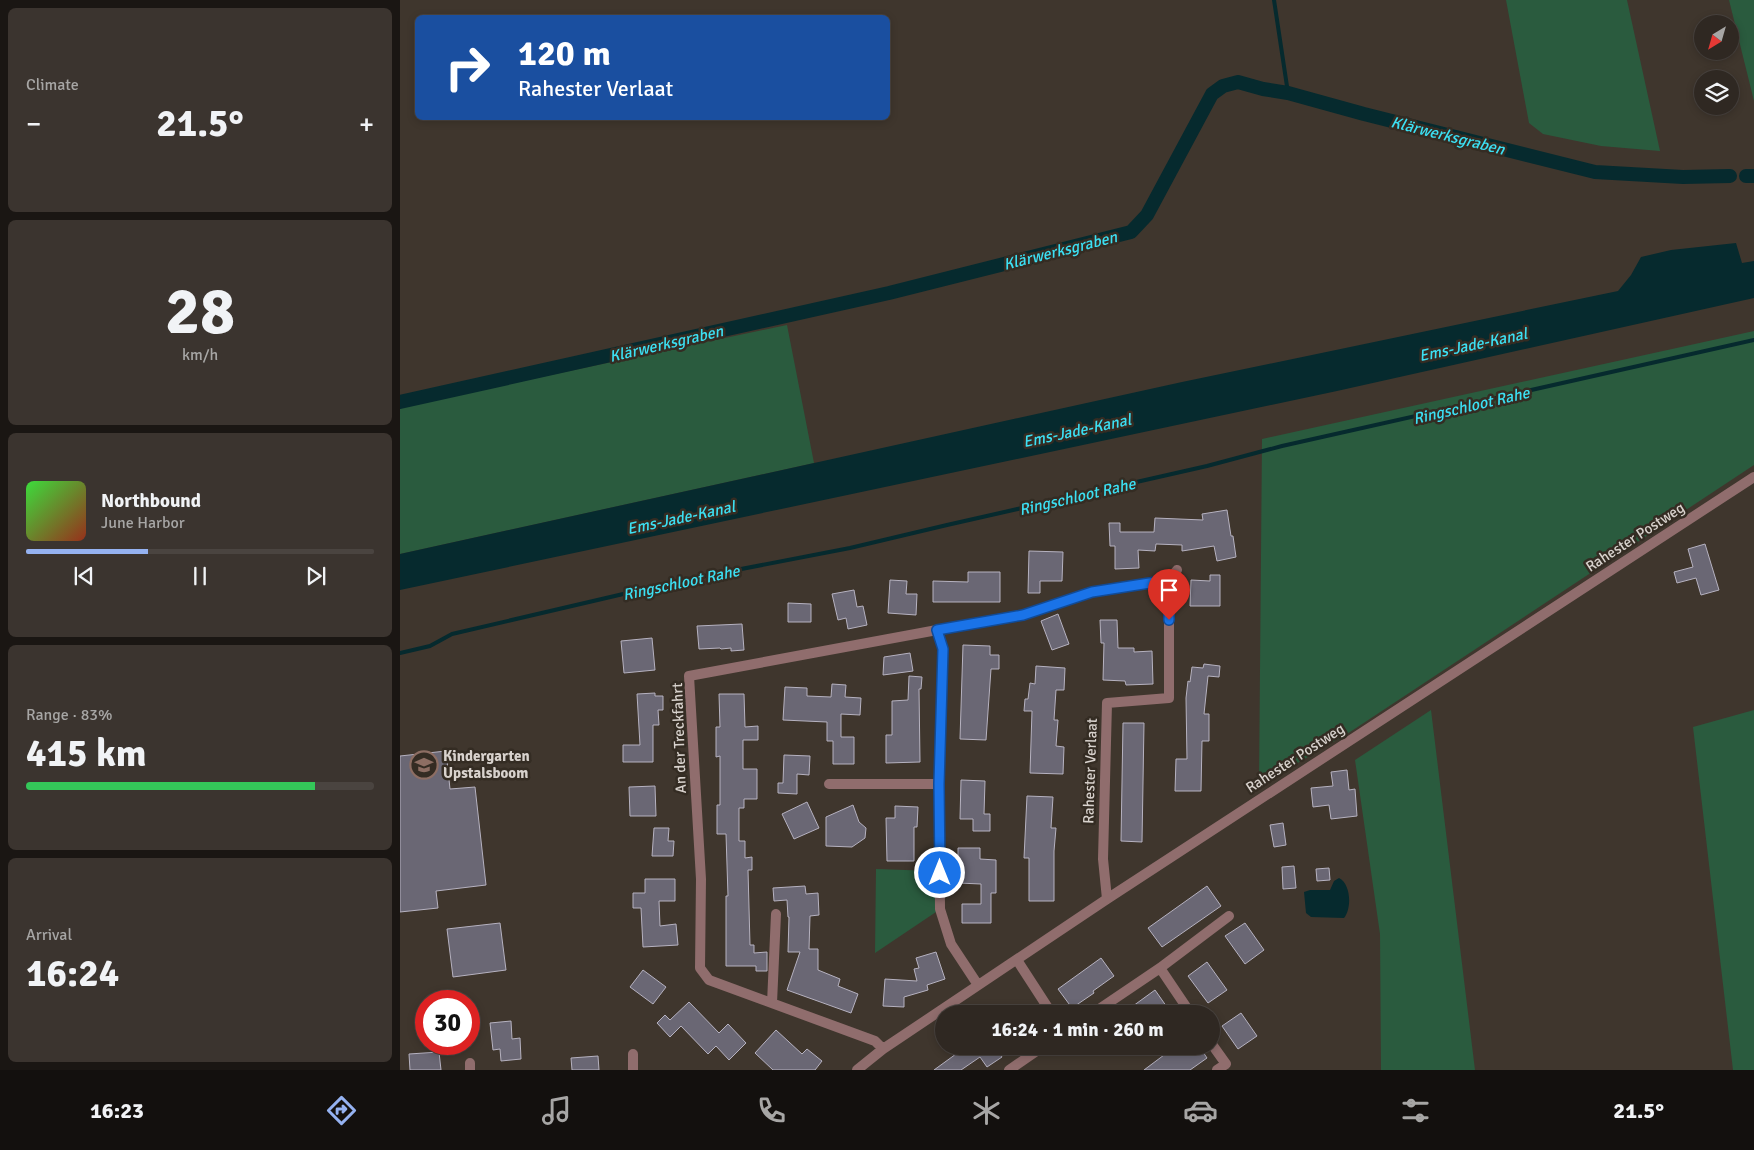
<!DOCTYPE html>
<meta charset="utf-8">
<style>
body{margin:0;font-family:Signika,sans-serif;background:#3b342f;color:#f1f3f6;height:100vh;display:flex;flex-direction:column;font-size:19px;white-space:nowrap}
*{box-sizing:border-box;margin:0}
p{font-size:16px;color:#a7a6a5}
.icon{flex:none;width:28px;height:28px;fill:none;stroke:currentColor;stroke-width:2;stroke-linecap:round;stroke-linejoin:round}
.map{position:relative;flex:1;overflow:hidden}
.drawer{display:flex;flex-direction:column;gap:8px;padding:8px;background:#1a1613;width:400px}
.drawer>*{flex:none}
.hud{position:absolute;left:15px;top:15px;width:475px;height:105px;border-radius:8px;box-shadow:0 2px 8px #0003,0 0 0 1px #4a4440;background:#1a4fa0;color:#fff;overflow:hidden}
.needle{width:32px;rotate:217deg}
.fabs{position:absolute;left:1294px;top:15px;display:grid;gap:10px}
.fabs a{display:grid;place-items:center;width:45px;height:45px;border-radius:50%;background:#2f2822;box-shadow:0 2px 8px #0003,0 0 0 1px #4a4440;font-size:25px}
.speed{position:absolute;left:15px;top:990px;display:flex;gap:10px;font-size:25px;font-weight:700;text-align:center}
.speed>*{display:grid;place-content:center;width:65px;height:65px;border-radius:50%;background:#2f2822;box-shadow:0 2px 8px #0003,0 0 0 1px #4a4440;line-height:1}
.speed .limit{border:8px solid #d22;background:#fff;color:#111}
.pin{position:absolute;display:grid;place-items:center;width:42px;height:42px;color:#fff;margin:-51px -21px;border-radius:50% 50% 50% 0;rotate:-45deg;box-shadow:0 0 5px #0007}
.pin .icon{rotate:45deg}
.me{position:absolute;width:55px;margin:-28px;rotate:0deg;stroke-linejoin:round;filter:drop-shadow(0 0 4px #0008)}
.turn{display:flex;align-items:center;gap:18px;height:105px;padding:0 20px;font-size:22px}
.turn .icon{width:65px;height:65px;stroke-width:2.5}
.turn b{display:block;font-size:35px;line-height:42px}
.big{font-size:38px;font-weight:700;line-height:1.1}
.drawer .widget{flex:1;display:flex;flex-direction:column;justify-content:center;gap:8px;min-width:0;padding:0 18px;border-radius:8px;background:#3b342f}
.drawer .dial{align-items:center;gap:0}
.dial b{font-size:65px;line-height:1}
.song{display:flex;align-items:center;gap:15px}
.cover{width:60px;height:60px;border-radius:8px;background:linear-gradient(135deg,hsl(120 70% 55%),hsl(10 70% 35%))}
.played{height:5px;border-radius:2px;background:linear-gradient(90deg,#95b2f1 35%,#4a4440 35%)}
.keys{display:flex;justify-content:space-around;direction:ltr}
.heat{display:flex;justify-content:space-between;align-items:center;font-size:28px;direction:ltr}
.charge{height:8px;border-radius:4px;background:linear-gradient(90deg,#34c759 83%,#4a4440 0)}
.trip{position:absolute;left:535px;top:1005px;width:285px;height:50px;border-radius:25px;background:#2f2822;box-shadow:0 2px 8px #0003,0 0 0 1px #4a4440;font-weight:700;line-height:50px;text-align:center}
.tabs{display:flex;height:80px;justify-content:space-around;align-items:center;background:#13100e;color:#a7a6a5}
.tabs .icon{width:35px;height:35px}
.tabs .selected{color:#95b2f1}
.tabs b{font-size:22px;color:#f1f3f6}
main{display:flex;flex:1;min-height:0}
.map>svg:first-child{display:block}
</style>
<main>
<section class="drawer">
<div class="widget"><p>Climate</p>
<div class="heat"><a>−</a><b class="big">21.5°</b><a>+</a></div>
</div>
<div class="widget dial"><b>28</b><p>km/h</p></div>
<div class="widget">
<div class="song"><i class="cover"></i><div><b>Northbound</b><p>June Harbor</p></div></div>
<div class="played"></div>
<div class="keys"><svg class="icon" aria-label="previous" viewBox="0 0 24 24"><path d="M18 5L8 12l10 7zM5 5v14"/></svg><svg class="icon" aria-label="pause" viewBox="0 0 24 24"><path d="M8 5v14M16 5v14"/></svg><svg class="icon" aria-label="next" viewBox="0 0 24 24"><path d="M6 5l10 7-10 7zM19 5v14"/></svg></div>
</div>
<div class="widget"><p>Range · 83%</p><b class="big">415 km</b><div class="charge"></div></div>
<div class="widget"><p>Arrival</p><b class="big">16:24</b></div>
</section>
<div class="map">
<svg width="1354" height="1070" viewBox="0 0 1354 1070">
<rect width="100%" height="100%" fill="#3f362d"/>
<!-- green -->
<path fill="#2a5b3e" d="M1106 0H1227L1260 151 1201 146 1143 134 1129 123Z
M1329 0H1354V101Z
M387 325 414 463 0 554V407Z
M1354 331V465L950 732 859 786 862 439Z
M1031 710 1075 1070H981L980 934 955 760Z
M1354 710V1070H1333L1293 727Z
M476 869 535 871 536 912 475 953Z"/>
<!-- water -->
<path fill="#062a2e" d="M1336 243 1342 263 1354 261V298L937 391 0 590V554L782 382 1218 291 1231 275 1241 257 1271 250Z
M939 878C951 884 952 908 944 918L911 917 906 913 904 892 910 890H930L934 881Z"/>
<g fill="none" stroke-linecap="round" stroke-linejoin="round">
<!-- stream -->
<path stroke="#062a2e" stroke-width="4" d="M874 0 888 93
M0 653 30 646 52 634 279 581 450 548 547 525 807 466 882 446 1354 340"/>
<!-- canal -->
<path stroke="#062a2e" stroke-width="14" d="M1346 176H1354
M0 402 489 293 731 232 747 215 812 94 823 86 838 82 863 89 888 93 964 114 1195 172 1283 177 1330 176"/>
</g>
<!-- building -->
<path fill="#6a6774" stroke="#b6b2c0" d="M827 510 831 536H833L836 557 817 561 814 546 782 551V545L756 544 755 551 738 550 739 568 715 569V546H710L709 523H720V532H754L755 518 803 520 802 514Z
M1305 544 1319 590 1301 595 1296 578 1277 583 1274 572 1293 567 1288 549Z
M629 551 663 552 662 581H640V593H628Z
M568 572H600V602H533V581L568 582Z
M810 575H820V606H790L791 580 810 581Z
M490 580 507 581 506 594H517L516 615 488 613Z
M454 590 457 607 463 606 467 625 448 629 446 618 438 620 432 594Z
M388 603 411 604V622H388Z
M658 614 669 644 652 650 641 621Z
M700 620H717L718 648H734V652L752 651 753 684 726 685 725 681 703 680 704 643H701Z
M342 624 344 650 331 651V648L321 649 320 648 299 649 297 626Z
M252 638 255 670 224 673 221 641Z
M563 645 590 646V655H599V669H591L586 740 560 739Z
M510 653 513 671 483 675 484 657Z
M804 664 820 666 819 677 808 676 804 714H809V741H802L801 791H775L776 759H787L786 698 788 681 790 682 792 667 803 668Z
M636 666 665 668 664 690H656L654 720H658L656 746 664 747 663 774 630 773 632 711H624L625 699H628L630 683 635 684Z
M509 676 522 677 521 689H519L520 762 486 763V735H492V701L508 700Z
M432 684 446 685 445 697 461 698 460 715 441 714V737H454V764H433V741H427V722L383 720 385 687 407 688V696L431 697Z
M255 693V696H263V710H258L259 725H253V762H223V745H240L237 694Z
M319 694H344L345 727 358 726V740H343V769H357V799H344V808H339V841H345V858L352 857V870H348L350 945H354V953L367 952V971H356V966H326V896H328L326 834H317V805H320V756L316 757V727H320Z
M723 723H744L742 842 721 841Z
M46 751 50 789 75 787 86 885 36 891 38 908 0 912V756Z
M384 755 410 756 409 775 397 774V794L378 793V783H383Z
M947 770 949 790 955 789 957 816 931 819 929 805 913 807 911 788 933 786 931 772Z
M561 780 585 781 584 814H590V831H573V819H560Z
M255 786 256 816H230L229 787Z
M627 796 653 797 651 828H656L654 851V901H629V858H624Z
M407 802 419 828 394 839 382 814Z
M453 805 459 822 466 828 465 838 452 847 426 846V817Z
M495 806 518 807 517 827H514V861H487L486 818H495Z
M883 823 886 845 874 847 870 825Z
M254 828H269L268 841H274L273 856H252Z
M558 848H580V859L596 860V893H591V923H562V904H581V884L558 883Z
M894 866 896 888 883 889 882 867Z
M929 868 930 880 917 881 916 869Z
M245 879H275V901H259L260 926 276 924 278 945 243 947 241 908H233V893H245Z
M405 886 406 894 418 893 419 915 410 916 409 949H418V970L440 979 438 986 458 994 451 1013 387 990 400 952H388L389 917H388L387 900 374 901 373 888Z
M807 886 821 906 762 947 748 928Z
M100 923 106 970 53 977 47 929Z
M845 923 864 950 845 964 825 936Z
M536 952 545 979 527 985 528 990 504 997V1007L483 1006 485 979 517 981 514 969 519 968 516 958Z
M701 958 714 976 693 991 694 993 672 1008 658 989Z
M807 962 827 990 808 1003 788 976Z
M243 970 266 987 253 1004 230 987Z
M755 990 769 1010 763 1014H739L733 1006Z
M289 1002 319 1033 328 1024 346 1043 329 1060 316 1046 308 1054 281 1026 270 1037 257 1023 265 1015 270 1020Z
M841 1013 857 1036 838 1049 822 1026Z
M111 1021 112 1039 120 1038 121 1059 101 1061 100 1049 93 1050 90 1023Z
M376 1030 402 1054 407 1049 422 1061 415 1070H373L355 1053Z
M567 1046H597L596 1047 602 1057 587 1067 580 1057 561 1070H534Z
M781 1046H799L807 1058 790 1070H744L772 1049 774 1051Z
M39 1052 41 1070H10L9 1054Z
M198 1056 199 1070H172L171 1058Z"/>
<g fill="none" stroke-linecap="round" stroke-linejoin="round">
<!-- minor -->
<path stroke="#906d6d" stroke-width="10" d="M537 630 543 649 539 784 540 909 551 944 578 985
M429 784H539
M707 899 703 859 707 703 769 698V580
M617 960 652 1014
M760 968 791 1014
M372 1003 376 914
M692 1014 760 968 829 916
M811 1043 826 1064 817 1070
M483 1049 475 1041 309 980 300 968 301 879 289 676 537 630 623 615 691 592 769 580 777 570
M233 1054V1070
M70 1070V1063
M457 1070 483 1049 707 899 1354 477
M609 1070 644 1046"/>
</g>
<g fill="none" stroke-linecap="round" stroke-linejoin="round">
<!-- route casing -->
<g stroke="#114b97" stroke-width="12">
<path id="route" d="M540 873 539 784 543 649 537 630 623 615 692 592 769 580V620"/>
</g>
<!-- route -->
<use href="#route" stroke="#1a73e8" stroke-width="9"/>
</g>
<!-- icons -->
<defs>
<g id="school-ring" transform="scale(1.4375)"><circle r="9.5" fill="#342c23" stroke="#8d6e63" stroke-width="1.5"/><path d="M0-5L7-2L0 1L-7-2ZM-4 1L0 2.5L4 1V4Q0 6-4 4Z" fill="#8d6e63"/></g>
</defs>
<g fill-rule="evenodd">
<use href="#school-ring" x="24" y="765"/>
</g>
<g text-anchor="middle" stroke-width="5" stroke-linejoin="round" paint-order="stroke">
<!-- street labels -->
<g font-size="15" fill="#d8d2cd" stroke="#342c23">
<text transform="translate(1235 537) rotate(-33)" y="5">Rahester Postweg</text>
<text transform="translate(279 738) rotate(-92)" y="5">An der Treckfahrt</text>
<text transform="translate(895 758) rotate(-33)" y="5">Rahester Postweg</text>
<text transform="translate(690 771) rotate(-88)" y="5">Rahester Verlaat</text>
</g>
<!-- poi labels -->
<g font-size="15" font-weight="bold" fill="#d8d2cd" stroke="#342c23" text-anchor="start">
<text x="43" y="761">Kindergarten<tspan x="43" dy="17">Upstalsboom</tspan></text>
</g>
<!-- water labels -->
<g font-size="16" font-style="italic" fill="#3ce0f3" stroke="#342c23">
<text transform="translate(1048 135) rotate(14)" y="6">Klärwerksgraben</text>
<text transform="translate(660 250) rotate(-14)" y="6">Klärwerksgraben</text>
<text transform="translate(266 343) rotate(-13)" y="6">Klärwerksgraben</text>
<text transform="translate(1073 344) rotate(-12)" y="6">Ems-Jade-Kanal</text>
<text transform="translate(1071 405) rotate(-13)" y="6">Ringschloot Rahe</text>
<text transform="translate(677 430) rotate(-12)" y="6">Ems-Jade-Kanal</text>
<text transform="translate(677 496) rotate(-13)" y="6">Ringschloot Rahe</text>
<text transform="translate(281 517) rotate(-12)" y="6">Ems-Jade-Kanal</text>
<text transform="translate(281 582) rotate(-12)" y="6">Ringschloot Rahe</text>
</g>
</g>
</svg>
<div class="fabs">
<a><svg class="needle" viewBox="-14 -14 28 28"><path d="M0-13l5 13h-10z" fill="#e53935"/><path d="M0 13l5-13h-10z" fill="#a7a6a5"/></svg></a>
<a><svg class="icon" aria-label="layers" viewBox="0 0 24 24"><path d="M12 4l9 5-9 5-9-5zM3 14l9 5 9-5"/></svg></a>
</div>
<div class="speed"><div class="limit">30</div></div>
<div class="pin" style="left:769px;top:620px;background:#d93025"><svg class="icon" aria-label="arrive" viewBox="0 0 24 24"><path d="M6 21V4h12l-3 4 3 4H6"/></svg></div>
<svg class="me" style="left:540px;top:873px" viewBox="-20 -20 40 40"><circle r="17" fill="#1a73e8" stroke="#fff" stroke-width="3"/><path d="M0-11L8 9 0 5-8 9z" fill="#fff"/></svg>
<div class="trip">16:24 · 1 min · 260 m</div>
<div class="hud">
<div class="turn"><svg class="icon" aria-label="right" viewBox="0 0 24 24"><path d="M7 20v-9h11M14 6l5 5-5 5"/></svg><div><b>120 m</b>Rahester Verlaat</div></div>
</div>
</div>
</main>
<nav class="tabs">
<b>16:23</b>
<svg class="icon selected" aria-label="directions" viewBox="0 0 24 24"><path d="M12 3l9 9-9 9-9-9zM9 14v-3h6M13 9l2 2-2 2"/></svg>
<svg class="icon" aria-label="music" viewBox="0 0 24 24"><path d="M9 18V5l10-2v13"/><circle cx="6" cy="18" r="3"/><circle cx="16" cy="16" r="3"/></svg>
<svg class="icon" aria-label="phone" viewBox="0 0 24 24"><path d="M5 4h4l2 5-3 2q2 4 5 5l2-3 5 2v4C11 20 4 13 5 4z"/></svg>
<svg class="icon" aria-label="climate" viewBox="0 0 24 24"><path d="M12 3v18M4 7l16 10M4 17L20 7"/></svg>
<svg class="icon" aria-label="car" viewBox="0 0 24 24"><path d="M5 17H2v-5l4-1 3-4h7l3 4 3 1v5h-3M9 17h6M6 11h13"/><circle cx="7" cy="17" r="2"/><circle cx="17" cy="17" r="2"/></svg>
<svg class="icon" aria-label="filters" viewBox="0 0 24 24"><path d="M4 7h16M4 17h16"/><circle cx="9" cy="7" r="2"/><circle cx="15" cy="17" r="2"/></svg>
<b>21.5°</b>
</nav>
